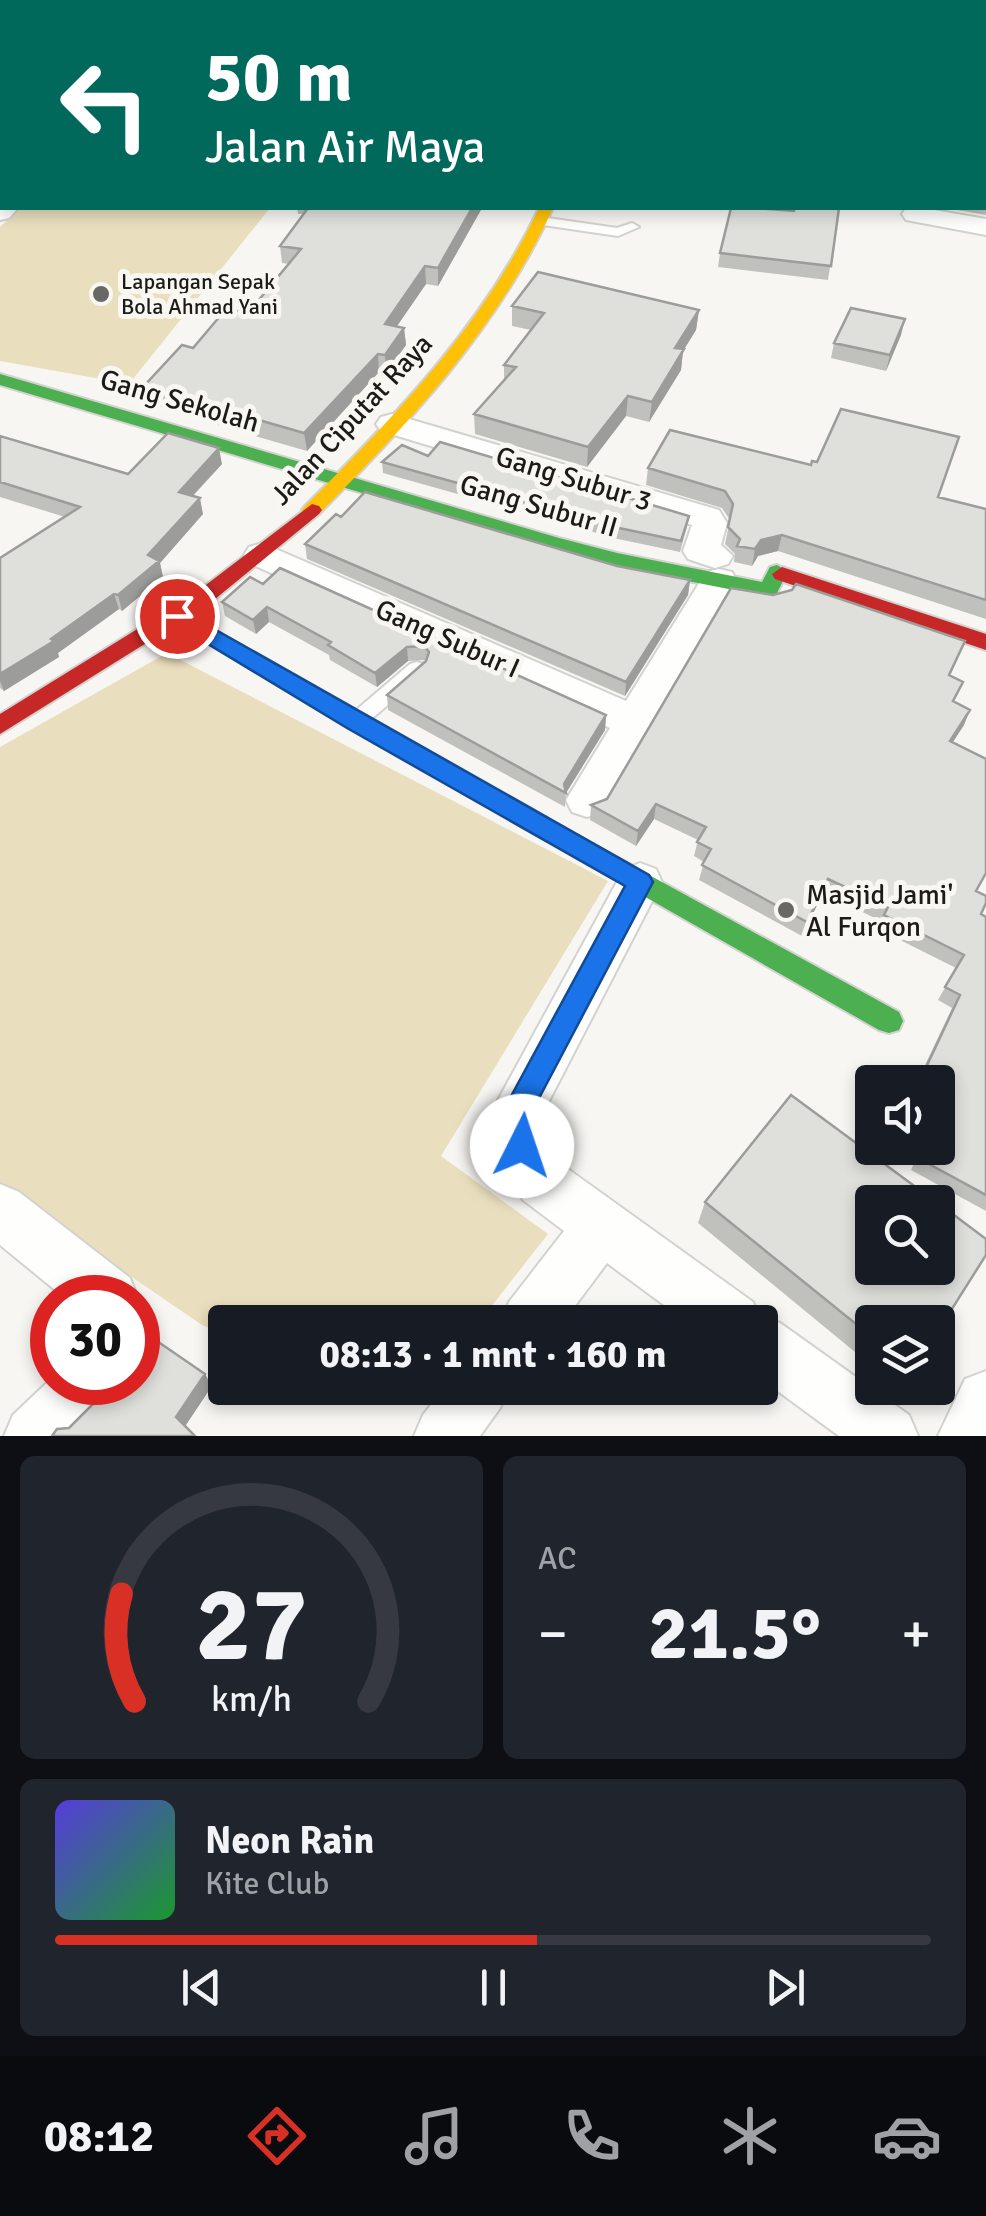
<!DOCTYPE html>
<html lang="id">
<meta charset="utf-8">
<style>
body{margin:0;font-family:Signika,sans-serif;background:#20242c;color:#f1f3f6;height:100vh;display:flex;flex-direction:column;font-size:38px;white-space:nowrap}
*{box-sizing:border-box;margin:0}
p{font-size:32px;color:#9ea1a6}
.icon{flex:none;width:55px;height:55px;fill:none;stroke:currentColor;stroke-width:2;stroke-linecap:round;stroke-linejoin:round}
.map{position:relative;height:1436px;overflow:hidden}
.sheet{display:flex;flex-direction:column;gap:20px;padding:20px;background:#0d0f14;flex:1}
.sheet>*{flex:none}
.hud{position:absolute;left:0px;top:0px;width:988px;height:210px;box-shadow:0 5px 15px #0003;background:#00695c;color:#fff;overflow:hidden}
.tools{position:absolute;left:855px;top:1065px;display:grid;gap:20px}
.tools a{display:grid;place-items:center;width:100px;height:100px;border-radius:10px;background:#171b24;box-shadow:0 5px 15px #0003;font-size:50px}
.speed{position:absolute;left:30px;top:1275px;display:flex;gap:20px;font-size:50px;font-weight:700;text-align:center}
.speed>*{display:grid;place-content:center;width:130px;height:130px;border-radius:50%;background:#171b24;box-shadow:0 5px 15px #0003;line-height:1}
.speed .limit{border:15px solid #d22;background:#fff;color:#111}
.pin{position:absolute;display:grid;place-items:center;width:85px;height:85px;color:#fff;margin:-42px;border:5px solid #fff;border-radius:50%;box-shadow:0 2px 10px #0007}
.me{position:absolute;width:110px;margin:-55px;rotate:4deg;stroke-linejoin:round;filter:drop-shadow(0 0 8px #0008)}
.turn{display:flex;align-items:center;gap:35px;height:210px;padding:0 40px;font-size:45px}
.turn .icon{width:130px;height:130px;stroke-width:2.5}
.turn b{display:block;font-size:70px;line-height:85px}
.big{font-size:75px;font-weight:700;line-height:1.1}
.sheet .card{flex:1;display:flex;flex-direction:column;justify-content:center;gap:15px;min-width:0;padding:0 35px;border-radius:15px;background:#20242c}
.sheet .dial{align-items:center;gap:0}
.dial svg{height:260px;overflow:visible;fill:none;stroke:#363941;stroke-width:7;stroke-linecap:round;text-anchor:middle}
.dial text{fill:#f1f3f6;stroke:none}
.song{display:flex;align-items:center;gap:30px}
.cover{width:120px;height:120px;border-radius:15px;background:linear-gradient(135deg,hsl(250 70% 55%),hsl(130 70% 35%))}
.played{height:10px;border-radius:5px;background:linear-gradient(90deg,#d93025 55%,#363941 55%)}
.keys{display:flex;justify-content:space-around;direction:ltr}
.heat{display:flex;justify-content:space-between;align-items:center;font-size:55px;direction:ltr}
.sheet .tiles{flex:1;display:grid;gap:20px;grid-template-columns:1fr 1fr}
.card:last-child{grid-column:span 2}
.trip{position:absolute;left:208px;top:1305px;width:570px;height:100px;border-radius:10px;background:#171b24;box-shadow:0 5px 15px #0003;font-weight:700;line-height:100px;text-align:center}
.dock{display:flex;height:160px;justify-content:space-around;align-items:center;background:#090b0e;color:#9ea1a6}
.dock .icon{width:70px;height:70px}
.dock .active{color:#d93025}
.dock b{font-size:45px;color:#f1f3f6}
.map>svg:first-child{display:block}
</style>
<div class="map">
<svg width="986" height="1436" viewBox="0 0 986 1436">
<rect width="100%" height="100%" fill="#f7f6f3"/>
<!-- green -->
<path fill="#e9debd" d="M20 208H270L129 384 0 361V227Z
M167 653 608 881 441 1156 548 1234 479 1322H225V1335L202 1325 0 1187V747Z"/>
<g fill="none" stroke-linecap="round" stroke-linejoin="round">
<!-- lane casing -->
<g stroke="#d2d2cf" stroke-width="4">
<path id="lane" d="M541 217 617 228 632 223 639 227 618 236 536 224V218Z
M417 662 424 664 427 669 424 674 362 727H348L345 722 348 717 410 664Z"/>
</g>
<!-- street casing -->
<g stroke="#d2d2cf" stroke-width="4">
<path id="street" d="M179 0H329L330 2H180Z
M0 201 2 208H18L9 218 0 220Z
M906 208H923L986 219V235L906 220 902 214Z
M392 414 719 510 727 523 721 545 733 556 728 564 715 568 688 559 683 551 692 525 381 431 376 424 381 417Z
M262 543 626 701 706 572 719 569 732 572 737 581 602 812 587 817 572 812 566 800 610 728 249 563 244 555 249 547Z
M640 863 656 869 662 882 548 1103 547 1141 561 1164 753 1302 758 1315 780 1323 909 1415 918 1436H839L760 1378V1322H687L607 1263 563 1322H501L509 1302 564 1231 523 1200 503 1164 495 1146 498 1100 624 869Z
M0 1184 19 1192 130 1278 138 1298V1299L65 1298 0 1245Z
M986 1371V1436H938L965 1379Z
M52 1378V1382H120L111 1402 77 1436H4L13 1415Z
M444 1388H509L500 1408 480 1436H414L423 1415Z"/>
</g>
<!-- fast casing -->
<g stroke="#d2d2cf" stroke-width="4">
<path id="fast" d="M500 0H512L513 2H501Z
M0 374 559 538 617 553 762 582 770 567 777 565 792 574 783 581 776 595 769 597 617 567 547 548 0 385Z
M527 808 899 1012 903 1021 899 1030 889 1033 879 1030 519 825 515 818 519 811Z"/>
</g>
<!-- slow casing -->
<g stroke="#d2d2cf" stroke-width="4">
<path id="slow" d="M539 208H553C499 327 410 422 319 514H305L302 510 305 506C395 416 484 324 539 208Z
M177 609 535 811 539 818 535 825 527 828 519 825 170 621 167 616 170 611Z"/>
</g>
<!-- jam casing -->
<g stroke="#d2d2cf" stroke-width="4">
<path id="jam" d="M312 504 319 506 322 510 319 514 209 604 0 734V714L194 594Z
M782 567 986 634V650L775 579 772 574Z"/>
</g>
<!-- lane -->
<use href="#lane" fill="#fefefd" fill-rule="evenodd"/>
<!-- street -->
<use href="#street" fill="#fefefd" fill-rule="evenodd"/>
<!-- fast -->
<use href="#fast" fill="#4caf50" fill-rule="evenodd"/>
<!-- slow -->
<use href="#slow" fill="#ffc107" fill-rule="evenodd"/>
<!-- jam -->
<use href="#jam" fill="#c62828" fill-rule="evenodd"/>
</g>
<!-- wall -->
<path fill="#c0c0bd" d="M985 36 986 37V215L945 208H985Z
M297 208H482L438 286 426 284 397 326 404 328 406 345 386 373 379 372 307 451 200 420 199 416 148 404 144 386 193 348 248 313 289 264 282 263 280 246 303 214H298Z
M793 208H839L828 280 718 267 720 253 792 211Z
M512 306 699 310 696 330 683 351 681 370 649 422 626 416 587 467 475 434 474 414 504 380V365L531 330 512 326Z
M901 335 886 371 831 358 834 343Z
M0 436 128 474 222 464 193 496 203 514 160 563 163 577 122 611 119 609 58 653 59 657 4 691 0 688V558L65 517 0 497Z
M428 456 687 527 680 552 618 539 383 473 382 462Z
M648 468 938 497 986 509V619L778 551 758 556 752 566 734 562 735 554 725 544 730 520 722 508 646 485Z
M341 517 690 580 688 595 625 696 307 559 305 544Z
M263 584 606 715 605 730 566 793 565 807 388 710 387 695 426 662 425 660 408 661 377 687 330 660 329 655 269 622 256 634 225 616 222 602Z
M965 641 950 676 954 701 964 725 952 742 981 914 986 917V1211L911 1170 921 1148H938V1111L941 1103 938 1101V1082H917L952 1008 938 1000 956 968 878 929 881 921 823 893 802 936 699 880 704 862 694 856 698 840 654 819 636 846 590 820 591 805Z
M705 1202 872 1322V1366L698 1223Z"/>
<!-- shaded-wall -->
<path fill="#9c9c9a" d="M2 164V185L0 188V166Z
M472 208H482L438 286V268Z
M425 266 426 284 386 342 385 324Z
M699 310 696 330 683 351 681 370 649 422 652 402 675 348Z
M905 319 901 335 886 371 890 355Z
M404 328 406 345 386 373 385 355Z
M378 354 379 372 307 451 304 433Z
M628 396 626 416 587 467 588 447Z
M219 448 222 464 182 507 179 492Z
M200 498 203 514 160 563 163 577 122 611 118 595 148 555Z
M782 535 778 551 758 556 752 566 755 549 761 540Z
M690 580 688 595 625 696 626 682Z
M114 594 119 609 58 653 59 657 4 691 0 681V674Z
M267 607 269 622 256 634 253 620Z
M407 647 408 661 377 687 375 673Z
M970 710 964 725 944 756 950 741Z
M606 715 605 730 566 793 564 784Z
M656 804 654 819 636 846 638 831Z
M828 879 823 893 802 936 807 922Z
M205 1374 212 1386 184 1428 176 1417Z"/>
<!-- building -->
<path fill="#dfdfdc" stroke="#9c9c9a" stroke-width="2.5" d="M0 0H236L234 2H2V164L0 166V57L1 56Z
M307 0H471V2H307Z
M556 0H834L835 2H557Z
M985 68 986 72V201H985Z
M308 208H472L438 268 425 266 385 324 404 328 385 355 378 354 304 433 196 402 199 399 144 386 182 345 193 348 226 309 248 313 301 249 280 246Z
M731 208H754L794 211V208H839L831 266 720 253Z
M538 272 699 310 675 348 684 349 652 402 628 396 588 447 474 414 516 367 504 365 544 313 512 306Z
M851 308 905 319 890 355 834 343Z
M841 409 959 437 938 497 986 509V600L782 535 761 540 755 549 737 546 740 539 728 527 733 504 725 491 648 468 670 430 811 465 812 461 817 462Z
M168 433 219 448 179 492 200 498 148 555 159 561 118 595 114 594 51 639 54 641 0 674V558L80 507 0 482V436L128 474Z
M440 442 689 516 681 541 619 528 382 462 402 445 428 456Z
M365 492 617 566 690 580 626 682 305 544 336 514 341 517Z
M280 568 606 715 564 784 566 793 387 695 426 661 429 652 424 646 407 647 375 673 328 645 331 642 267 607 253 620 222 602 250 577 263 584Z
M796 584 965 641 949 675 963 682 953 701 970 710 950 741 986 759V873L976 891 986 896V903L981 914 986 917V1195L918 1158 923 1148H938V1115L948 1090 938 1085V1082H934L922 1076 960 995 945 987 964 955 884 915 888 907 828 879 807 922 702 865 711 849 697 842 706 827 656 804 638 831 591 805 607 799 731 588 773 595 792 590Z
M791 1095 936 1202H872V1268H938V1203L986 1239V1255L938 1331V1322H872V1337L705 1202Z
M138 1328 205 1374 176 1417 195 1436H52L57 1429 69 1428 104 1393 108 1382H138Z"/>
<!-- route -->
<path fill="#1a73e8" stroke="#114b97" stroke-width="2.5" d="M177 608 649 875 653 882 537 1102 536 1146 532 1156 522 1160 511 1156 507 1146 509 1100 625 886 347 728 170 621 166 616 170 610Z"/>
<!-- markers -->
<g fill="#696865" stroke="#f9f7f1" stroke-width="4">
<circle cx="101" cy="294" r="10"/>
<circle cx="786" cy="910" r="10"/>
</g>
<g text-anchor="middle" stroke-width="10" stroke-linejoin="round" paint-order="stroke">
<!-- far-poi labels -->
<g font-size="22" fill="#1c1b19" stroke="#f9f7f1" text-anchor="start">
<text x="121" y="289">Lapangan Sepak<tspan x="121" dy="25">Bola Ahmad Yani</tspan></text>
</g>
<!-- street labels -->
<g font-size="28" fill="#1c1b19" stroke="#f9f7f1">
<text transform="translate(180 400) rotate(16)" y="10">Gang Sekolah</text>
<text transform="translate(351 419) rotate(-47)" y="10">Jalan Ciputat Raya</text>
<text transform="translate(574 478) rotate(17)" y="10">Gang Subur 3</text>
<text transform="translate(539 505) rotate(16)" y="10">Gang Subur II</text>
<text transform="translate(448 638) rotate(24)" y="10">Gang Subur I</text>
</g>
<!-- poi labels -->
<g font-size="28" fill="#1c1b19" stroke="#f9f7f1" text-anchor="start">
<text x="806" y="904">Masjid Jami'<tspan x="806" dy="32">Al Furqon</tspan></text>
</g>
</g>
</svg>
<div class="tools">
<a><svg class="icon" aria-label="sound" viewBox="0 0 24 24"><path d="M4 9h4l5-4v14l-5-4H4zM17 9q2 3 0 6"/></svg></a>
<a><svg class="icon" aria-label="search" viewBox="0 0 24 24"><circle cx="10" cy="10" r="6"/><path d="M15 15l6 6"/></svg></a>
<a><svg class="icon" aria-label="layers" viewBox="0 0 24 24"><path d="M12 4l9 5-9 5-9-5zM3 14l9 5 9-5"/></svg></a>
</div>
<div class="speed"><div class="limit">30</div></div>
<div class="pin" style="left:177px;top:616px;background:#d93025"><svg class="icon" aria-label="arrive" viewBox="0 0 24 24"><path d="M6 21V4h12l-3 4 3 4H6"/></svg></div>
<svg class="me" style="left:522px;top:1146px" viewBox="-20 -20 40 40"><circle r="19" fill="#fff"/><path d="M0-13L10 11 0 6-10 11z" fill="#1a73e8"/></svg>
<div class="trip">08:13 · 1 mnt · 160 m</div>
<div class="hud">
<div class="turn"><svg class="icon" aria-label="left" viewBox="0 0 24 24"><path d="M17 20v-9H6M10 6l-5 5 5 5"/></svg><div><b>50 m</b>Jalan Air Maya</div></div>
</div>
</div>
<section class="sheet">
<div class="tiles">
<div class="card dial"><svg viewBox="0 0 100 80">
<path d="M14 69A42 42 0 1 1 86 69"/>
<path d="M14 69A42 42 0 0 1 10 36" stroke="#d93025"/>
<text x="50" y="56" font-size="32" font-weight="700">27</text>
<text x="50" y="72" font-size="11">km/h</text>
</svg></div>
<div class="card"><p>AC</p>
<div class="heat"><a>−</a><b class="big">21.5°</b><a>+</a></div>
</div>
<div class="card">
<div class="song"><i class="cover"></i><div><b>Neon Rain</b><p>Kite Club</p></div></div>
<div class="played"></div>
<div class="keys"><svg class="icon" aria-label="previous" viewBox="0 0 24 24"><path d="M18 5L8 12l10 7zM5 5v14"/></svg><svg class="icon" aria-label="pause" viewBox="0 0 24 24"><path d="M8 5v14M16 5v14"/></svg><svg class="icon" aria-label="next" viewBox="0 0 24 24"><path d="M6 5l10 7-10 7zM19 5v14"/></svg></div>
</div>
</div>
</section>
<nav class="dock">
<b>08:12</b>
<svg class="icon active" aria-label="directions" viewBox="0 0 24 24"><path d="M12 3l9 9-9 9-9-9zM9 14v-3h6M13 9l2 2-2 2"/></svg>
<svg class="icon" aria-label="music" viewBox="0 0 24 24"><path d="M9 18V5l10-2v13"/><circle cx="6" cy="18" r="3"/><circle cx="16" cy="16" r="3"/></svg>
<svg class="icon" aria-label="phone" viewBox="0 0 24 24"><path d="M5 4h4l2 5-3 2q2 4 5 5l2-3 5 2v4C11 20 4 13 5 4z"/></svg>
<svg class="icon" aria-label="climate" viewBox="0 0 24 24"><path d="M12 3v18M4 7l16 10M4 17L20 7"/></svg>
<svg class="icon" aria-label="car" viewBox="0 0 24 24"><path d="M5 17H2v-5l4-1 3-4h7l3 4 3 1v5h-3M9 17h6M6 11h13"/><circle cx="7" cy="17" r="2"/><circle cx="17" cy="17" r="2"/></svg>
</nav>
